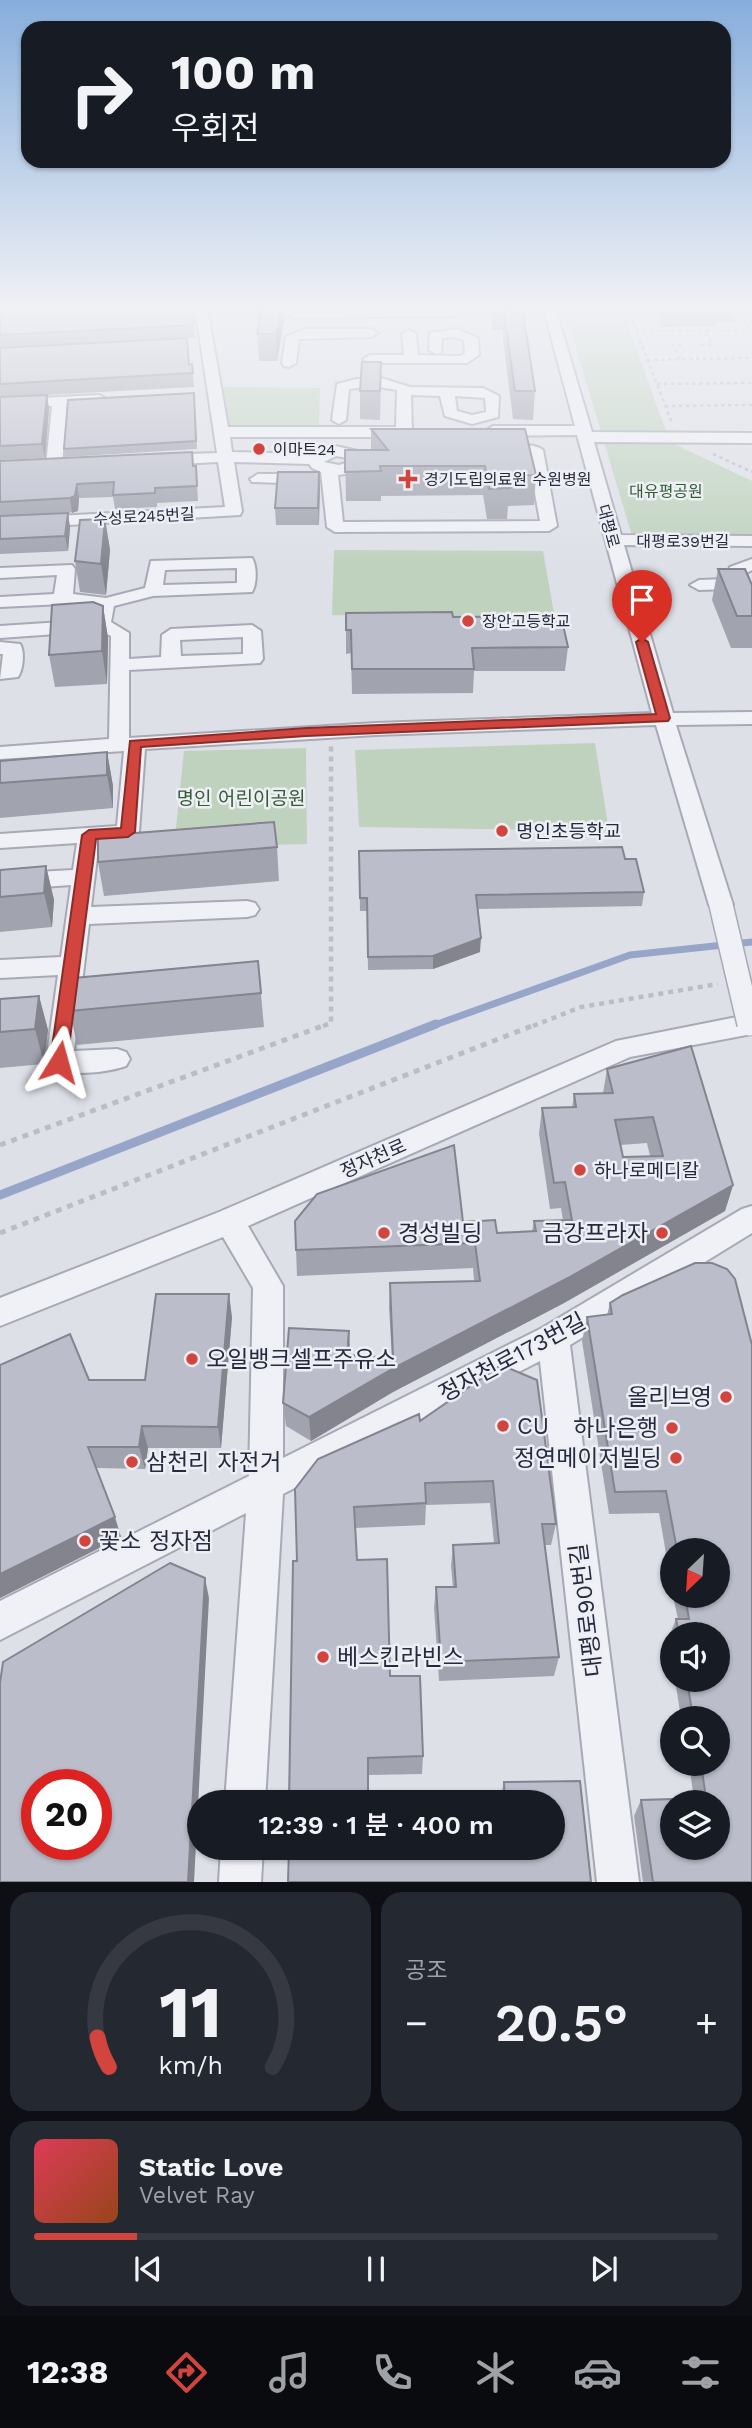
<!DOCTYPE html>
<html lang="ko">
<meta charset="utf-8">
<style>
body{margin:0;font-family:"Work Sans","Noto Sans KR",sans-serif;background:#242831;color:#f1f3f6;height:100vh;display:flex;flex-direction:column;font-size:26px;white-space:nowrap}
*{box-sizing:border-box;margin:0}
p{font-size:23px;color:#9ea1a6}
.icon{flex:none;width:38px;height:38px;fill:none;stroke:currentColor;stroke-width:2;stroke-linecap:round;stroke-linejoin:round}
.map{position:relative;height:1882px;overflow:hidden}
.details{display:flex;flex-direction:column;gap:10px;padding:10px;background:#0d0f14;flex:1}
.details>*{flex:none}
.banner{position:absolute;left:21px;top:21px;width:710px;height:147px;border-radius:21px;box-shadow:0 2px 5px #0004;background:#171b24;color:#f1f3f6;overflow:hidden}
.needle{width:46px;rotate:205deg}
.controls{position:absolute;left:660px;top:1538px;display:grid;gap:14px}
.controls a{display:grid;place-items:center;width:70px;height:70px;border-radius:50%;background:#171b24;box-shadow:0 2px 5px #0004;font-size:35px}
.speed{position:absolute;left:21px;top:1769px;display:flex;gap:14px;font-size:35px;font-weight:700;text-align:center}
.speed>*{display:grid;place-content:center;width:91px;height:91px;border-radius:50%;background:#171b24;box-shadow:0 2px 5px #0004;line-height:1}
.speed .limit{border:10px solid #d22;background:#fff;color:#111}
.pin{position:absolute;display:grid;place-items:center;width:60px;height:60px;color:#fff;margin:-72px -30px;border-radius:50% 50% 50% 0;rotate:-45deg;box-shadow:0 0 7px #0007}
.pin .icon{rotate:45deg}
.me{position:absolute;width:77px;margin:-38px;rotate:8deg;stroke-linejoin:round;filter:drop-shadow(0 0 5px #0008)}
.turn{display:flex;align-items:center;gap:24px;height:147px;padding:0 35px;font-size:32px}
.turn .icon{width:91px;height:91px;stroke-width:2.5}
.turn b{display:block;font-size:49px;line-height:60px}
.big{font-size:52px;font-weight:600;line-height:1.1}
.details .tile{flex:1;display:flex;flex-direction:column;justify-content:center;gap:10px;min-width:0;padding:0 24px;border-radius:21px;background:#242831}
.details .dial{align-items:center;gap:0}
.dial svg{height:182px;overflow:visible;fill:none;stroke:#363941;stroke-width:7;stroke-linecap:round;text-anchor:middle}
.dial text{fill:#f1f3f6;stroke:none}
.song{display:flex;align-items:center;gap:21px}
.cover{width:84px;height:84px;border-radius:10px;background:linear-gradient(135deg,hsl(350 70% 55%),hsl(20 70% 35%))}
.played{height:7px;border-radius:4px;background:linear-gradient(90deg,#d2453e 15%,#363941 15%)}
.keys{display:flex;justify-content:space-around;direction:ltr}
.heat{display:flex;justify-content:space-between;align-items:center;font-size:38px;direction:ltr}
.details .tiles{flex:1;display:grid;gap:10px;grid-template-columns:1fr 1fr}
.tile:last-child{grid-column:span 2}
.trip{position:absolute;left:187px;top:1790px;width:378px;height:70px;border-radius:35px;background:#171b24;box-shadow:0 2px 5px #0004;font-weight:600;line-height:70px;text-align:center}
.tab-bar{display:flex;height:112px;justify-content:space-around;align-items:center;background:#090b0e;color:#9ea1a6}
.tab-bar .icon{width:49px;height:49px}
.tab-bar .selected{color:#d2453e}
.tab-bar b{font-size:32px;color:#f1f3f6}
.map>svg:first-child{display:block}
</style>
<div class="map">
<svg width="752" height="1882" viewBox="0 0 752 1882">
<rect width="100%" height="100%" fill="#dee0e8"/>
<!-- green -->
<path fill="#bfd2be" d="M564 307H621L670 442 752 481V537L632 536Z
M223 387 320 388 319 425H229Z
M334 550 543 551 555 619 332 615Z
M595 743 609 831 359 827 355 750Z
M306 748 307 844 174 847 184 751Z"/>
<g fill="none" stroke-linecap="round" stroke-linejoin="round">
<!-- stream-far1 -->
<path stroke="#97a5c9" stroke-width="7" d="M432 1026 630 955 752 942"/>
<!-- stream -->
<path stroke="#97a5c9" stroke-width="9" d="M0 1195 436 1024"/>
<!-- minor casing -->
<g stroke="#a7a9b5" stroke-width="4">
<path id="minor" d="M195 307H207L228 427H396L397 390 373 386 349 389 346 420 339 424 332 420 337 384 357 379 381 378 410 387 483 388 499 396 498 417 472 424 445 416 440 396 411 395 412 432 404 437H230L232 452 312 454 335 446 358 451 366 463C359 472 348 474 338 475L343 522 540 521 528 455 499 456 491 451C501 443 533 442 543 450L557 526 549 531 335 532 327 527 321 472 312 468 309 464 234 462 242 511 240 515 0 529V519L225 507 218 462 162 465 154 460 162 455 217 453ZM455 396 485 398 486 412 472 415 457 411ZM336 456 347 458 349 462 339 465 324 462Z
M281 307H293L297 310 471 307 457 316 295 318 282 313Z
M543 307H555L592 432 752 433V443L594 442 621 535 752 536V546L624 545 673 713 752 712V724L676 725 733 905 729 911 721 913 713 911 709 905 656 725 376 735 145 749 139 832 136 837 99 841 91 907 247 901 255 903 259 909 255 915 247 917 89 924 74 1051 117 1049 126 1052 130 1059 126 1066C106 1073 70 1076 50 1069L46 1062 58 975 0 978V960L61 957 71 885 0 890V874L73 870 77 843 0 848V834L117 826 124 751 0 759V747L109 739 111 636 99 631 0 638V626L93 620 96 608 63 604 0 607V597L54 594 57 575 0 578V568L72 565 75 569 73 594 106 598 145 588 151 561 252 558C257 566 257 584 252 592L153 596 114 606 111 622 129 633V659L161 657 162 635 171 629 252 625 261 631 263 659 260 663 129 670V738L376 723 652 713 577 435 493 436 485 431 493 426H575ZM237 568V583L163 585 165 570ZM243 637V654L181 656 180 640Z
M305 329H371L378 333 371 337 299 339 296 363 289 367 284 366 282 363 286 337Z
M457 329 478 338 479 355 467 363H370L363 359 370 355H404L402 334 409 330 416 334 418 355 460 356 465 353 464 340 453 337 442 338 441 353 436 354 429 350 430 333Z
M99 395 106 399 104 402 67 405 62 465 54 470 46 465 52 406 0 408V400Z
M258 474H308L316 479 308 484 252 482 250 479Z
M752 559V570L745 574 744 583 752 590V605L746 604 730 589 699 590 690 585 699 580 726 579 730 567Z
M0 642 20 644C25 651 23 670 18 677L0 679 3 654H0Z
M752 1014V1034L630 1057 248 1226 283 1286V1458L542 1328 742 1209 752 1206V1233L570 1345 639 1882H597L540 1361 283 1494 265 1802H225L246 1513 0 1640V1601L249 1476 253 1288 223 1237 0 1326V1298L219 1212 616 1041Z
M221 1848H263L261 1882H219Z"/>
</g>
<!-- path-far2 -->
<path stroke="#bbbdc6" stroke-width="2.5" stroke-dasharray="3.5 3.5" stroke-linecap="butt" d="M627 307 672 423
M747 307 742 314 751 331
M627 308 659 307
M636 331 750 330
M701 345H712L704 331
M680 359 673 345H684
M647 360 752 358
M657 384 752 383
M665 406 752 405
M713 454 752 472"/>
<!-- path-far1 -->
<path stroke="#bbbdc6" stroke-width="4.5" stroke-dasharray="5 5" stroke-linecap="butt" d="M323 1026 331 1023V746
M533 1026 581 1007 718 984"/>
<!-- path -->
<path stroke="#bbbdc6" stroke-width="5" stroke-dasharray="6 6" stroke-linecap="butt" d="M0 1145 328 1024
M0 1233 537 1024"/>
<!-- minor -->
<use href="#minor" fill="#f0f1f6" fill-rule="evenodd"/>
<!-- minor-bridge casing -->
<g stroke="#a7a9b5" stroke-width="26" stroke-linecap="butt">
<path id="minor-bridge" d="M721 905 749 1024"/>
</g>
<!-- minor-bridge -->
<use href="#minor-bridge" stroke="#f0f1f6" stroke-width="23"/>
</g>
<!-- wall -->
<path fill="#a1a3af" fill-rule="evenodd" d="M0 307H192L195 338 109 342 189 365 192 364 194 387 45 395H47L49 409 45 458 0 460Z
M255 307H283L284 321 277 361H259L257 334 260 320H256Z
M490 307H512V312L535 391 533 420 513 419 503 338V330H493Z
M653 307H737L734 322H717L716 326 662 327Z
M381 390 380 420 360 419V391Z
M194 393 197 449 65 457 64 449Z
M371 429 536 475 534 505 508 506 507 519H487L483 495 381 496V501H346L345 450H371Z
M0 461 196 466 198 501 157 503V507L115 509 113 497 79 498 78 511 68 513 70 528 68 551 0 554Z
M319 472V525H276L275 508Z
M105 519 110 550 106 595 80 592 75 561Z
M718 569 752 585V648H731L712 600Z
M103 606 108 638 107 684 55 687 49 655Z
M346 613 453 617 568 647 565 671H474L473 693 352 694 351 653 346 654Z
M107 752 113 786V808L0 818V761Z
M277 847 279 881 104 896 98 862Z
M359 851 625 859 644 892 642 906 477 909 480 952 433 969 368 970 367 911H360Z
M46 866 54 900 52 927 0 932V870Z
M258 961 264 1027 77 1045 70 1011Z
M39 996 48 1030 44 1064 0 1068V999Z
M607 1069 733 1185 725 1211 564 1303 393 1392 311 1441 286 1426 283 1403 349 1331 350 1356 392 1358 389 1308 390 1283 474 1281 473 1268 297 1276 296 1250 463 1222 497 1233 532 1231 534 1221 563 1220 561 1208 550 1209 539 1134 542 1108H572L574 1094 603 1093ZM647 1143 650 1156 623 1157 621 1145Z
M695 1263H712L727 1269 735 1279 752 1345V1882H643L634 1816 641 1800 694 1799 689 1764H718V1718H681L675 1680H718V1634H672V1662L668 1639 676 1619H678L673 1596H718V1550H672V1588L659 1513 609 1514 582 1341 587 1317 607 1315 610 1303 623 1295ZM672 1802H718V1848H672Z
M232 1317 221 1448H148L145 1469 96 1468 121 1537 0 1598 89 1380H145Z
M420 1421 556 1524 551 1545H545L559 1657 554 1676 439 1681 434 1608 436 1587H453L451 1566 453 1545 494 1543 490 1503 426 1505 425 1525 355 1528 357 1560 390 1676 423 1756 422 1774 368 1775 297 1561Z
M580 1781 591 1882H288L289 1848H553V1802H500V1799L504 1782Z"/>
<!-- shaded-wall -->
<path fill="#83848e" d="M281 307H283L284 321 277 361 276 334Z
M47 395 49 409 45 458 42 444Z
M319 472 320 489 319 525 318 508Z
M77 484 79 498 78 511 72 513 70 498Z
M68 513 70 528 68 551 65 536Z
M105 519 110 550 106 595 101 564Z
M103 606 108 638 107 684 102 651Z
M107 752 113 786V808L107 775Z
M46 866 54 900 52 927 44 893Z
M481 938 480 952 433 969V956Z
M39 996 48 1030 44 1064 35 1029Z
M733 1185 725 1211 564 1303 393 1392 311 1441 309 1417 394 1368Z
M229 1294 232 1317 221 1448 218 1427Z
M349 1331 350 1356 347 1355Z
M142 1426 148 1448 145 1469 139 1447Z
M115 1517 121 1537 0 1598V1574Z
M205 1578 209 1598 194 1882H188Z"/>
<!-- building -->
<path fill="#bbbdcb" stroke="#83848e" stroke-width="2" fill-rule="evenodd" d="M19 307H192L194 325 0 335V308Z
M263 307H281L276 334H257Z
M504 312H523L535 391H515Z
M187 338 189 365 192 364 193 373 0 384V348Z
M362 362H381L380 391H360Z
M194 393 196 441 64 449 68 400Z
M47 395 42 444 0 446V397Z
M371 429H525L536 475 507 476 510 488 489 489 485 466H380L381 471 345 472V450H388Z
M192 452 193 466H196L197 486 155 488V493L113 495 114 482 77 484 75 496 70 498 0 502V461Z
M278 472H319L318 508H275Z
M68 513 65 536 0 539V516Z
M105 519 101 564 75 561 80 520Z
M718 569H745L752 585V616H737Z
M93 602 103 606 102 651 49 655 52 605Z
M452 612 453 617 561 616 568 647 472 648 474 669H352L351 630H346V613Z
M107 752V775L0 783V761Z
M274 822 277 847 98 862V836Z
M622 847 625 859H636L644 892 476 895 481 938 433 956 368 957 367 898H360L359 851Z
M46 866 44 893 0 897V870Z
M258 961 261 993 70 1011 74 978Z
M39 996 35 1029 0 1032V999Z
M691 1046 733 1185 568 1278 394 1368 309 1417 283 1403 289 1328 349 1331 347 1355 393 1358 390 1283 480 1281 475 1243 296 1250 295 1221 317 1194 454 1145 463 1222 495 1220 497 1233 536 1231 534 1221 572 1220 565 1182 554 1183 542 1108 576 1107 574 1094 613 1093 607 1069ZM653 1117 663 1156 623 1157 615 1120Z
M695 1263H712L727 1269 735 1279 752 1345V1882H653L641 1800 706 1798 701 1764H718V1718H693L687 1680H718V1634H679L676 1619H689L685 1596H718V1550H677L666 1491 615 1492 587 1317 612 1314 610 1303 623 1295ZM672 1802H718V1848H672Z
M156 1294H229L218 1427 142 1426 139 1447H88L115 1517 0 1574V1365L70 1334 89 1380H145Z
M501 1365 537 1380 556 1524H542L559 1657 441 1662 436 1587H456L453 1545 499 1543 493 1481 425 1483 426 1503 354 1507 357 1560 387 1559 390 1676H420L423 1756 368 1758V1802H289L293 1561H297L295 1489 318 1459 419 1414 420 1421Z
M170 1563 205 1578 188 1882H0V1683L3 1662ZM37 1785H96V1844H37Z
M580 1781 591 1882H288L289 1848H553V1802H505L504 1782Z"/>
<!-- sky -->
<linearGradient id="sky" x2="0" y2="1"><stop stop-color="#87aedc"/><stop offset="0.54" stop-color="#f0f1f5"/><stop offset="1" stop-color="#f0f1f5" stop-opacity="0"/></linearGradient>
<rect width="752" height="570" fill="url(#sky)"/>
<!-- route -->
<path fill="#d2453e" stroke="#882d28" stroke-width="2" d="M642 638 648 642 670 718 668 721 306 736 141 747 135 832 128 837 96 839 67 1062 65 1067H52L50 1062 82 835 89 830 121 828 130 741 306 728 656 714 636 642Z"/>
<!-- markers -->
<g fill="#d2453e" stroke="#edeff5" stroke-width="2.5">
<circle cx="259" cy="449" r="7"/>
<path d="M404.5 468.5h7v7h7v7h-7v7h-7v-7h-7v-7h7z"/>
<circle cx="468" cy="621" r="7"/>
<circle cx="502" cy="831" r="7"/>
<circle cx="580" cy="1170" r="7"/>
<circle cx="384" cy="1233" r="7"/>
<circle cx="662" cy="1233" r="7"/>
<circle cx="192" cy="1359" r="7"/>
<circle cx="726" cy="1397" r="7"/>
<circle cx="503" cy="1426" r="7"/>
<circle cx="672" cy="1428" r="7"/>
<circle cx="676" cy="1458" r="7"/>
<circle cx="132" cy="1462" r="7"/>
<circle cx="85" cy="1541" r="7"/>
<circle cx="323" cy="1657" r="7"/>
</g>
<g text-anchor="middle" stroke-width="5" stroke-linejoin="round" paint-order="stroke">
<!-- far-poi labels -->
<g font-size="16" fill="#262a3f" stroke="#edeff5" text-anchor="start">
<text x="273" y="455">이마트24</text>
<text x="424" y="485">경기도립의료원 수원병원</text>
<text x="482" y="627">장안고등학교</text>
</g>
<!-- far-park labels -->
<g font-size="16" fill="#335b34" stroke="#edeff5">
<text x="666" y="497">대유평공원</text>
</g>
<!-- far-street labels -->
<g font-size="16" fill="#262a3f" stroke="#edeff5">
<text transform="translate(144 516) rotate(-3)" y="6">수성로245번길</text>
<text transform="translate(609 526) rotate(75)" y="6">대평로</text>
<text x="683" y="547">대평로39번길</text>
</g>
<!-- park labels -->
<g font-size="19" fill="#335b34" stroke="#edeff5">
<text x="241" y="805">명인 어린이공원</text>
</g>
<!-- poi labels -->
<g font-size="19" fill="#262a3f" stroke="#edeff5" text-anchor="start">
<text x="516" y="838">명인초등학교</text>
<text x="594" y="1177">하나로메디칼</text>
</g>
<!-- street labels -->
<g font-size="19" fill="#262a3f" stroke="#edeff5">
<text transform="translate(373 1158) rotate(-24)" y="7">정자천로</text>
</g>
<!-- near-poi labels -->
<g font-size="23" fill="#262a3f" stroke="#edeff5" text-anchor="start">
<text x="398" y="1241">경성빌딩</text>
<text x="648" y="1241" text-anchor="end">금강프라자</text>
<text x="206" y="1367">오일뱅크셀프주유소</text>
<text x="712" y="1405" text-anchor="end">올리브영</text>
<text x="517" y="1434">CU</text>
<text x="658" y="1436" text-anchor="end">하나은행</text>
<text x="662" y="1466" text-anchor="end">정연메이저빌딩</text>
<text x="146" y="1470">삼천리 자전거</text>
<text x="99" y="1549">꽃소 정자점</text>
<text x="337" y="1665">베스킨라빈스</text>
</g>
<!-- near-street labels -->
<g font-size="23" fill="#262a3f" stroke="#edeff5">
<text transform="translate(512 1357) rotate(-28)" y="8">정자천로173번길</text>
<text transform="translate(586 1610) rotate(-97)" y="8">대평로90번길</text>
</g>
</g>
</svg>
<div class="controls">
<a><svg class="needle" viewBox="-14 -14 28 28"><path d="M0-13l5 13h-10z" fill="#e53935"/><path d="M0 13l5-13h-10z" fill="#9ea1a6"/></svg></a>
<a><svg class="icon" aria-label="sound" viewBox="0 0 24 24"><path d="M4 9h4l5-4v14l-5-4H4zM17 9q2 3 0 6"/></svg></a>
<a><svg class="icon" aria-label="search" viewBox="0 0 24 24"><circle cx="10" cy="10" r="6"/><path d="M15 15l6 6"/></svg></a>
<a><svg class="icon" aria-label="layers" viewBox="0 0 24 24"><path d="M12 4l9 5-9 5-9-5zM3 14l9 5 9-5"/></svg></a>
</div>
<div class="speed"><div class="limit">20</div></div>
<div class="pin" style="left:642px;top:642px;background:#d93025"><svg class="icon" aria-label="arrive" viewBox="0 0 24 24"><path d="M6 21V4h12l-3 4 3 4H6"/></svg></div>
<svg class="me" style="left:59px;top:1062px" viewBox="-20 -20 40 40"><path d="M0-17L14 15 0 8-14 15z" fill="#d2453e" stroke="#fff" stroke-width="4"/></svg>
<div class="trip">12:39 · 1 분 · 400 m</div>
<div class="banner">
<div class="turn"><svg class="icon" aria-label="right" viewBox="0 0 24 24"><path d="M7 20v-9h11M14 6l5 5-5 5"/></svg><div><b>100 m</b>우회전</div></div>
</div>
</div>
<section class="details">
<div class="tiles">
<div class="tile dial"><svg viewBox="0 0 100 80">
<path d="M14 69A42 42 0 1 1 86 69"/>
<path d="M14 69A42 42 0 0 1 9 56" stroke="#d2453e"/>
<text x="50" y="56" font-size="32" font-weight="700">11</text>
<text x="50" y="72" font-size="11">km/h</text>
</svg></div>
<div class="tile"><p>공조</p>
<div class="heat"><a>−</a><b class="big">20.5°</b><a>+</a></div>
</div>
<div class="tile">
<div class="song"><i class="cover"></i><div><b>Static Love</b><p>Velvet Ray</p></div></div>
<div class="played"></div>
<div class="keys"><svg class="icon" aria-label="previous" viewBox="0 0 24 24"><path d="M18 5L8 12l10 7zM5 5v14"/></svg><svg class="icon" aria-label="pause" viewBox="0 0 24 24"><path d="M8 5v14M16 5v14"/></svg><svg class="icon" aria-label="next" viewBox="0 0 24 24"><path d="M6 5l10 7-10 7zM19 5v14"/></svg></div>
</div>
</div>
</section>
<nav class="tab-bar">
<b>12:38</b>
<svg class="icon selected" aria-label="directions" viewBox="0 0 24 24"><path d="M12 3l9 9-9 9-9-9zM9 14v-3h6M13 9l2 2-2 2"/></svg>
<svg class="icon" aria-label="music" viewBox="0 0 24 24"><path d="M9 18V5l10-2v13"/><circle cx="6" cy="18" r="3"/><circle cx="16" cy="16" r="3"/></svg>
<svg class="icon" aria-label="phone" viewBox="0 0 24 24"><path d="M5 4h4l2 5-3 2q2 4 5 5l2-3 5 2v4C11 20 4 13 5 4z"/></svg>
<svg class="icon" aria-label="climate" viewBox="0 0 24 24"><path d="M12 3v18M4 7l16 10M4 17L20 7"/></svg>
<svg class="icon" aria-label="car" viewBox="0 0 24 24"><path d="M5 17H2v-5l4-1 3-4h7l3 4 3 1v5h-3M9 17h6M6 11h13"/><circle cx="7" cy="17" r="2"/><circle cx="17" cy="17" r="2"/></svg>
<svg class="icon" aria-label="filters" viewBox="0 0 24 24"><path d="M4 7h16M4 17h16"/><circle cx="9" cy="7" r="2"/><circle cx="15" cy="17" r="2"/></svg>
</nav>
